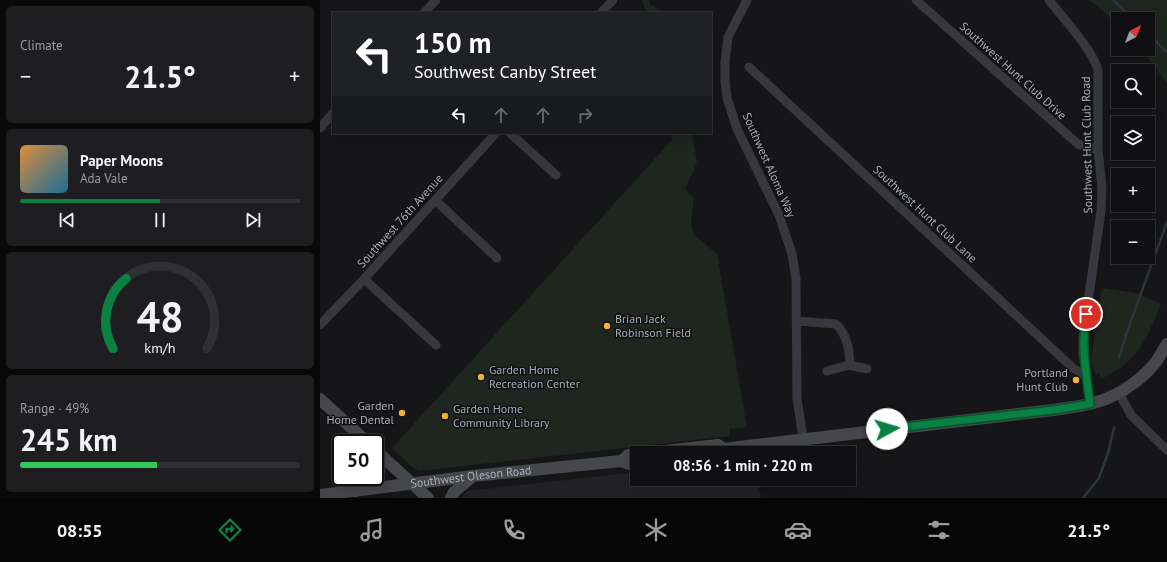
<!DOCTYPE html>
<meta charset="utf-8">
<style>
body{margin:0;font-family:"PT Sans",sans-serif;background:#1e1e20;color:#f1f3f6;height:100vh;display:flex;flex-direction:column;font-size:15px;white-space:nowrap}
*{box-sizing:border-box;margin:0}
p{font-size:13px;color:#9c9d9f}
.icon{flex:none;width:22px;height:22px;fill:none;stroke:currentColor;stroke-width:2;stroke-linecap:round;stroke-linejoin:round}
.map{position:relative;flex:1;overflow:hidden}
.side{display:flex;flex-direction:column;gap:6px;padding:6px;background:#09090a;width:320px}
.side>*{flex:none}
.guide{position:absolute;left:12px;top:12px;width:380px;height:122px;border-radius:0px;box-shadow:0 4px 16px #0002,0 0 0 1px #303032;background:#202124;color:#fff;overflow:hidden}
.needle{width:26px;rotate:42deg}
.tools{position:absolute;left:791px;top:12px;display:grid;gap:8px}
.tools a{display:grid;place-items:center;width:44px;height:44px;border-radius:0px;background:#101012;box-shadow:0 4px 16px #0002,0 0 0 1px #303032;font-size:20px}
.speed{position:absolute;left:12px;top:434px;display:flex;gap:8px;font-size:20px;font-weight:700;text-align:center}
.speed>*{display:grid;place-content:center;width:52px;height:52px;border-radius:50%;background:#101012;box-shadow:0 4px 16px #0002,0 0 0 1px #303032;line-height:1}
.speed .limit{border:2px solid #111;border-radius:6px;background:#fff;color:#111}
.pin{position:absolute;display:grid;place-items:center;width:34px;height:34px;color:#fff;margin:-17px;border:2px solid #fff;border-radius:50%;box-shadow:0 1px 4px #0007}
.me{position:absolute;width:44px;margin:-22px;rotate:84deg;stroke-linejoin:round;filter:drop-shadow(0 0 3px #0008)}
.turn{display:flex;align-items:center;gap:14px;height:84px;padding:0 16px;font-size:18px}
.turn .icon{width:52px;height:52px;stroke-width:2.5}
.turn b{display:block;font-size:28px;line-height:34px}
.lanes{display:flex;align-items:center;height:38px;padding:0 16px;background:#0003;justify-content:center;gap:20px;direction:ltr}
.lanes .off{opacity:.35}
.big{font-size:30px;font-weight:700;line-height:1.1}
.side .card{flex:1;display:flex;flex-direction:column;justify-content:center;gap:6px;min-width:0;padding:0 14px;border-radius:6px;background:#1e1e20}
.side .dial{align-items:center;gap:0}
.dial svg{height:104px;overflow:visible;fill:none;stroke:#303032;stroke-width:7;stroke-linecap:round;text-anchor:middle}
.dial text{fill:#f1f3f6;stroke:none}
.song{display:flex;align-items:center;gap:12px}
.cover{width:48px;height:48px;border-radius:6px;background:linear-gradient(135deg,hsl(30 70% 55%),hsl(200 70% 35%))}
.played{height:4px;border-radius:2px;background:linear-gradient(90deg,#0b8043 50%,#303032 50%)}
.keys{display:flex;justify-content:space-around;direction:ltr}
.heat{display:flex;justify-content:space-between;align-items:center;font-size:22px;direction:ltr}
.charge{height:6px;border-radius:3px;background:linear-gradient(90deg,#34c759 49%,#303032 0)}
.trip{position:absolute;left:310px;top:446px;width:226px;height:40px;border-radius:0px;background:#101012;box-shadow:0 4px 16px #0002,0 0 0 1px #303032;font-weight:700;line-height:40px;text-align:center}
.tabs{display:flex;height:64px;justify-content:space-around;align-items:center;background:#060607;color:#9c9d9f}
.tabs .icon{width:28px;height:28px}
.tabs .on{color:#0b8043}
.tabs b{font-size:18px;color:#f1f3f6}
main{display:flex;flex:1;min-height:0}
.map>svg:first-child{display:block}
</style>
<main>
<section class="side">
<div class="card"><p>Climate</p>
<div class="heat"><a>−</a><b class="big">21.5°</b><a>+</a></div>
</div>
<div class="card">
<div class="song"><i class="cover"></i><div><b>Paper Moons</b><p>Ada Vale</p></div></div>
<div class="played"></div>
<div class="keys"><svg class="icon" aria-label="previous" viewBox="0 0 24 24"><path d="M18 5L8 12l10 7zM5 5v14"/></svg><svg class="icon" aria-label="pause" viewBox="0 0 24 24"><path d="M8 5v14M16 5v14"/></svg><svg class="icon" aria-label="next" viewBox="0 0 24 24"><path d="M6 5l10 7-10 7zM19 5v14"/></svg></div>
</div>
<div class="card dial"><svg viewBox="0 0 100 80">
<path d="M14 69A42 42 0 1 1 86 69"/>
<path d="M14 69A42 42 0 0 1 24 15" stroke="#0b8043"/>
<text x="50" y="56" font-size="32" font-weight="700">48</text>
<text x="50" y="72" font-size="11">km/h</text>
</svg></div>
<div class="card"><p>Range · 49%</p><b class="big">245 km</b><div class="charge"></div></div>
</section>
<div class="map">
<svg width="847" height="498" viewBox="0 0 847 498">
<rect width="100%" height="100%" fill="#161618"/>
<!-- built -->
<path fill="#222225" d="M317 472V479H437L441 498H141L145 493 148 491Z"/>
<!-- green -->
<path fill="#1e261f" d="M322 0H329L330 4 344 13H326Z
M769 0H847V84L828 58 820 49H828V19H798V27L782 10Z
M351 133H372L377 163 365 189 374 198 371 221 373 234 397 254 427 427 409 429 410 436 99 471 92 467 72 448 352 140Z
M782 288 816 293 841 304C825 341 820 360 781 379L779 373 776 375 771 360Z"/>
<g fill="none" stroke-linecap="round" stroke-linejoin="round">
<!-- stream -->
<path stroke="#2c353c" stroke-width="2.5" d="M793 0 813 19
M828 34 847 52
M799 358 808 329 847 222
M763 498 779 478 788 453 794 428"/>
<!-- street -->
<path stroke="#37383d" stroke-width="9" d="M427 0 408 37 405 62V81L407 98 417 129 459 215 472 254 476 279 477 398 483 438
M596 0 758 144 768 148 778 149
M729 0C742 17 773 50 778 70V149L782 188 781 211 763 337V354L770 404
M104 13 116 0
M281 13 293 0
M429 67 753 368 766 376
M0 128 13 113
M190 133 236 175
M115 200 177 258
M44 279 116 345
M477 321 516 324C526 334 531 351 529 365
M0 325 44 279 176 133
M507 371 529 365 547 369
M799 393 811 415 847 450"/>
<!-- secondary -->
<g stroke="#45474d" stroke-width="12">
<path d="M0 399 48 443"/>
<path d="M55 450 108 498"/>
<path d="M326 453 398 445 403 449"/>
<path d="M398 453 403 449 733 410C745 408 757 407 769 404 794 399 820 382 836 362 840 356 843 350 847 344"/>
<path d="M302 461 308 455 317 454"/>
<path d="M36 491 46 477"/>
<path id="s1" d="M0 495 153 476 291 462 302 461 309 464 317 463"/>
<path d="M131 498 134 492 152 477"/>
</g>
</g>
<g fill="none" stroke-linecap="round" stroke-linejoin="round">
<!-- route casing -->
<g stroke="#07532c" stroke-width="10">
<path id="route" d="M567 429 733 410 770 404C766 372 761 346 766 314"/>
</g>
<!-- route -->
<use href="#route" stroke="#0b8043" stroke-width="7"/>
</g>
<!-- markers -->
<g fill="#f2b134" stroke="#111113" stroke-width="1.5">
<circle cx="287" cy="326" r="4"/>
<circle cx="161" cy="377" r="4"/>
<circle cx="756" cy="380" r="4"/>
<circle cx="82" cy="413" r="4"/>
<circle cx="125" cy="416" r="4"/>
</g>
<g text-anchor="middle" stroke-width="3" stroke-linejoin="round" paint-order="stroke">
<!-- street labels -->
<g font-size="12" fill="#a8adb8" stroke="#111113">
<text transform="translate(693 71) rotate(42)" y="4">Southwest Hunt Club Drive</text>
<text transform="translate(767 145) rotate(-91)" y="4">Southwest Hunt Club Road</text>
<text transform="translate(449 165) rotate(66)" y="4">Southwest Aloma Way</text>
<text transform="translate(605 214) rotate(43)" y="4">Southwest Hunt Club Lane</text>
<text transform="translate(80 221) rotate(-48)" y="4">Southwest 76th Avenue</text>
<text dy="4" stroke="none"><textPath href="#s1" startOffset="152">Southwest Oleson Road</textPath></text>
</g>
<!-- poi labels -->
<g font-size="12" fill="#a8adb8" stroke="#111113" text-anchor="start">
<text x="295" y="323">Brian Jack<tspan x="295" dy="14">Robinson Field</tspan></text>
<text x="169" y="374">Garden Home<tspan x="169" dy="14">Recreation Center</tspan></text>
<text x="748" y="377" text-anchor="end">Portland<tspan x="748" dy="14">Hunt Club</tspan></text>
<text x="74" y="410" text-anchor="end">Garden<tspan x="74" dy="14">Home Dental</tspan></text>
<text x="133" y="413">Garden Home<tspan x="133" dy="14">Community Library</tspan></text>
</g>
</g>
</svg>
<div class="tools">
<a><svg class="needle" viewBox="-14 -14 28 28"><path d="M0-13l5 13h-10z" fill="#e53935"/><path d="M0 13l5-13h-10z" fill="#9c9d9f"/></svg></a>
<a><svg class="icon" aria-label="search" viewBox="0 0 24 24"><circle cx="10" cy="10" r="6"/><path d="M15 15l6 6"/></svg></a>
<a><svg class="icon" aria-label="layers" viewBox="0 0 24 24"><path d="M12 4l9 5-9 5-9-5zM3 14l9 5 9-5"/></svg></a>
<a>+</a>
<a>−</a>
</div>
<div class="speed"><div class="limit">50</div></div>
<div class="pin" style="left:766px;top:314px;background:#d93025"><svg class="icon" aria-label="arrive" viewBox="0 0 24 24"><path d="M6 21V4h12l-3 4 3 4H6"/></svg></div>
<svg class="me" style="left:567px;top:429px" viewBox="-20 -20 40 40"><circle r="19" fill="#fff"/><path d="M0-13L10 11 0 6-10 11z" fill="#0b8043"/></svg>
<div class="trip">08:56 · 1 min · 220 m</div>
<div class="guide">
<div class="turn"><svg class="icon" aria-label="left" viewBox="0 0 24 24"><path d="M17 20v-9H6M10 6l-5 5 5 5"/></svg><div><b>150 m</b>Southwest Canby Street</div></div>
<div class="lanes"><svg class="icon" aria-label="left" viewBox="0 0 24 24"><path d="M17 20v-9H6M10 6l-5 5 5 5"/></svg><svg class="icon off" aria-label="ahead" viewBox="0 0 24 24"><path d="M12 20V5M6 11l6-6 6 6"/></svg><svg class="icon off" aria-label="ahead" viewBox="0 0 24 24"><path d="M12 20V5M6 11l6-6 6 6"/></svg><svg class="icon off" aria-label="right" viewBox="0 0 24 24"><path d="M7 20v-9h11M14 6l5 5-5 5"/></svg></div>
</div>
</div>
</main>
<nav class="tabs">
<b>08:55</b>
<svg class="icon on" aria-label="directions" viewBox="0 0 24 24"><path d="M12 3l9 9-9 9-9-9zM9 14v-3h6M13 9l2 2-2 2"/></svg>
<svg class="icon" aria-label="music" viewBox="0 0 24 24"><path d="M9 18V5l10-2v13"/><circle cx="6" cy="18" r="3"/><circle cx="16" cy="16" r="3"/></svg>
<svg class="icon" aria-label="phone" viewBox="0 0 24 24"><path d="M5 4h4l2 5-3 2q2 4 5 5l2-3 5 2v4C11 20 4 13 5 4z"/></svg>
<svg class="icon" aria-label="climate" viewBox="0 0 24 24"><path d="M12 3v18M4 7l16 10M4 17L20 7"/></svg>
<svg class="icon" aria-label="car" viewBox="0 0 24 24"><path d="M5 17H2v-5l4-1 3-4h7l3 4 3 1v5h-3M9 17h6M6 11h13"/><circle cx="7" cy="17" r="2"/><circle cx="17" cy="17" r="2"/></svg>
<svg class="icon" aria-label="filters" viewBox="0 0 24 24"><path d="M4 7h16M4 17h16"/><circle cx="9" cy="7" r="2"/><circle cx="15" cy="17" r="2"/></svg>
<b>21.5°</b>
</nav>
